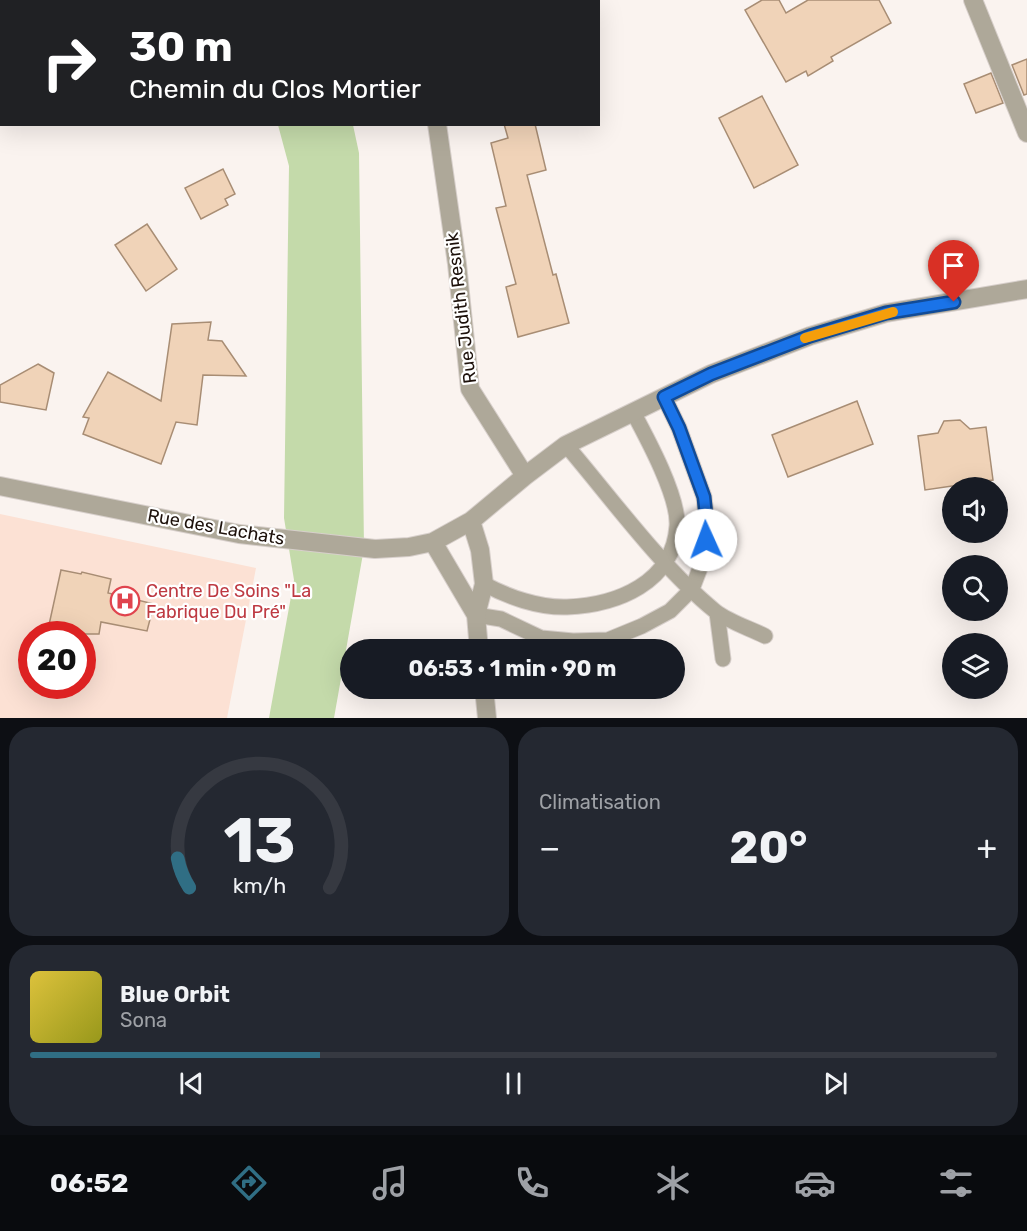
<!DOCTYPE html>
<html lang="fr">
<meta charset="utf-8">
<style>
body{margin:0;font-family:Rubik,sans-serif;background:#242831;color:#f1f3f6;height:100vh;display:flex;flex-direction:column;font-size:22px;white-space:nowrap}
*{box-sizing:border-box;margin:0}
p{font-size:20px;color:#9ea1a6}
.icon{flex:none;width:33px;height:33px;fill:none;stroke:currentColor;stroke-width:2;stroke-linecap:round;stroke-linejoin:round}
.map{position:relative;height:718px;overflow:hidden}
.drawer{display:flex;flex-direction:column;gap:9px;padding:9px;background:#0d0f14;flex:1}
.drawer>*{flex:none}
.top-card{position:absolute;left:0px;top:0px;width:600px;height:126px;box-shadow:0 6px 24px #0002;background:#202124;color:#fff;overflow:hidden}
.tools{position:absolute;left:942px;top:477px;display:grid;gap:12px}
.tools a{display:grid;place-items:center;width:66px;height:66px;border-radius:50%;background:#171b24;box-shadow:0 6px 24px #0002;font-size:30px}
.speed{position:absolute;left:18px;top:621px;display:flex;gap:12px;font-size:30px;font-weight:700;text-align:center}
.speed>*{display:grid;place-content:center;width:78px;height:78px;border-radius:50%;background:#171b24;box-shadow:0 6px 24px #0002;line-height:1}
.speed .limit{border:9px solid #d22;background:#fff;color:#111}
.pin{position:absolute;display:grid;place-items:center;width:51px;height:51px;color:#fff;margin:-62px -26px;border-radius:50% 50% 50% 0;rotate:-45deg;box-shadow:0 0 6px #0007}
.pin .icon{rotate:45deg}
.me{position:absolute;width:66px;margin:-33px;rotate:358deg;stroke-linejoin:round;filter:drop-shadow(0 0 4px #0008)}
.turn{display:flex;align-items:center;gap:21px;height:126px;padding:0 30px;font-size:27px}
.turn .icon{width:78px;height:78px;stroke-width:2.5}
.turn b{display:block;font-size:42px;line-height:51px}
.big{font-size:45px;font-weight:700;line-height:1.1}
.drawer .widget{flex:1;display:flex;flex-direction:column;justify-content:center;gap:9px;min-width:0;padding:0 21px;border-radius:24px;background:#242831}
.drawer .dial{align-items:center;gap:0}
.dial svg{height:156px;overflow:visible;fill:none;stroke:#363941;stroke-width:7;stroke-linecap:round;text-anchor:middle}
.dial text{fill:#f1f3f6;stroke:none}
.song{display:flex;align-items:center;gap:18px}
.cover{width:72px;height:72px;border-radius:9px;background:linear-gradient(135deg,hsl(50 70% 55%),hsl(60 70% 35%))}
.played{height:6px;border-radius:3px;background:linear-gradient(90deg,#306e84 30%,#363941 30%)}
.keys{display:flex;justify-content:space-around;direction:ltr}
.heat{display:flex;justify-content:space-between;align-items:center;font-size:33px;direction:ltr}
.drawer .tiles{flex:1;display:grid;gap:9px;grid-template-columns:1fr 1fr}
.widget:last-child{grid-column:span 2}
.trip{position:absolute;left:340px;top:639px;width:345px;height:60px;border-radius:30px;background:#171b24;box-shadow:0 6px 24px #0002;font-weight:700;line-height:60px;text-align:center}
.tabs{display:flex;height:96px;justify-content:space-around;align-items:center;background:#090b0e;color:#9ea1a6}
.tabs .icon{width:42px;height:42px}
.tabs .active{color:#306e84}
.tabs b{font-size:27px;color:#f1f3f6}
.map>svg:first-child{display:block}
</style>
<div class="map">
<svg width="1027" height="718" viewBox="0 0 1027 718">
<rect width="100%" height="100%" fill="#faf3ef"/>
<!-- built -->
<path fill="#fce1d4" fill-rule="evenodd" d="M0 514 256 568 227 718H0ZM32 634H82V686H32Z"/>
<!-- green -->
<path fill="#c4daaa" d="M278 125H353L359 153 364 548 334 718H269L294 580 284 518 289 166Z"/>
<!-- building -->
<path fill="#f0d3b8" stroke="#a88d74" stroke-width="1.5" d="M762 0H779L786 13 808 0H879L891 23 831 57 833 61 808 76 806 71 786 82 745 10Z
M1027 59V94L1024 95 1012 65Z
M991 73 1003 103 976 113 964 84Z
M762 96 798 165 754 188 719 118Z
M504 124H535L546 170 527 175 553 275 556 274 569 323 518 337 506 287 516 284 496 208 506 206 491 143 508 138Z
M223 169 235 194 225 199 228 205 201 219 185 188Z
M147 224 177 269 146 291 115 245Z
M211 322 208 340 222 341 246 376 203 375 197 425 176 422 161 464 83 434 89 418 83 417 108 372 161 401 172 324Z
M38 364 54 373 46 410 0 402V385Z
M857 401 873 444 788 477 772 435Z
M960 420 970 429 986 427 993 480 925 490 918 436 938 433 944 421Z
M61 570 81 574 82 572 111 579 108 593 154 604 147 631 101 622 99 634H47Z"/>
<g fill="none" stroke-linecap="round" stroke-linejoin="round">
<!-- lane casing -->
<g stroke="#d7cfcb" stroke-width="17">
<path id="lane" d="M566 445C612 499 661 567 715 611 729 622 749 628 765 636
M484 584C508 597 539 608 567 607 617 605 673 583 677 526 679 497 647 438 633 412
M717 613 723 659
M476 615 501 619 541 638 573 641 608 640 642 626 670 611 692 589 705 555 707 525 704 497 679 428 664 397"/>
</g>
<!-- street casing -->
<g stroke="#d7cfcb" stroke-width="20">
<path id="street" d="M410 0 411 2
M973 0 1027 133
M437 124 457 264 470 389 525 476
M0 486 239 534 375 549 409 547 433 542 471 521 525 476 566 445 711 374 810 336 886 313 1027 289
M471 521 480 550 484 584 476 615 479 650
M433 542 476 615
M484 688 487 718"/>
</g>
<!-- lane -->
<use href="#lane" stroke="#aea899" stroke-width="15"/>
<!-- street -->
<use href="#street" stroke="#aea899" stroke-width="18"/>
</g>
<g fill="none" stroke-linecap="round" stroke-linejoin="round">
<!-- route casing -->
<g stroke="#114b97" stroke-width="15">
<path id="route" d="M706 540 707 525 704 497 679 428 664 397 711 374 810 336 886 313 954 302"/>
</g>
<!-- route -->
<use href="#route" stroke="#1a73e8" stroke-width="10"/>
<!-- slow -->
<path stroke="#f59e0b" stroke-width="10" d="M805 338 893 312"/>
</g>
<!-- icons -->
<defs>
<g id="hospital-ring" transform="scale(1.5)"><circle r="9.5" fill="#fff" stroke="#e0444e" stroke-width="1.5"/><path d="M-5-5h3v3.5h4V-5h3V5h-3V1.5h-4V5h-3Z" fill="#e0444e"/></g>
</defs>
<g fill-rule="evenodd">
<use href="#hospital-ring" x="125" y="601"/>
</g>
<g text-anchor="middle" stroke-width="4.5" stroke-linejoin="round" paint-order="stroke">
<!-- street labels -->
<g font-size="18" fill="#1d110b" stroke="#fff">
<text transform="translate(461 308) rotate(-97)" y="6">Rue Judith Resnik</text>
<text transform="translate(216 527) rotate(10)" y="6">Rue des Lachats</text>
</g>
<!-- health labels -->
<g font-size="18" fill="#be3a42" stroke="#fff" text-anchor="start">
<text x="146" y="597">Centre De Soins "La<tspan x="146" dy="21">Fabrique Du Pré"</tspan></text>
</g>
</g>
</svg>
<div class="tools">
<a><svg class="icon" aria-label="sound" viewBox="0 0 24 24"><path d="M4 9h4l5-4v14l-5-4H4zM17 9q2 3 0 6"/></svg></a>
<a><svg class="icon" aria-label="search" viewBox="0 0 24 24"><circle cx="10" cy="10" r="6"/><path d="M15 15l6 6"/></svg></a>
<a><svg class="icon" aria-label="layers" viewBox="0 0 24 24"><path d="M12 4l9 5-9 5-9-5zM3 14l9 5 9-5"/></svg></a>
</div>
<div class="speed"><div class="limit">20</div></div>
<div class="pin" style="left:954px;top:302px;background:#d93025"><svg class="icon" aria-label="arrive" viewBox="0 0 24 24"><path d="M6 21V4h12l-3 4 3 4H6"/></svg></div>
<svg class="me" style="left:706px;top:540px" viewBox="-20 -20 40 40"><circle r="19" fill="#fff"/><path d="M0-13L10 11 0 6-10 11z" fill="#1a73e8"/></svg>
<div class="trip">06:53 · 1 min · 90 m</div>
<div class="top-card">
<div class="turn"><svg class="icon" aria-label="right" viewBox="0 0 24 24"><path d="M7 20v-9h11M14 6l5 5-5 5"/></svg><div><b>30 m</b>Chemin du Clos Mortier</div></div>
</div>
</div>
<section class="drawer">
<div class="tiles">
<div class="widget dial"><svg viewBox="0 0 100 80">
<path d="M14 69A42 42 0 1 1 86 69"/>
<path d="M14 69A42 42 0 0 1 8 54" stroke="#306e84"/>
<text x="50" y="56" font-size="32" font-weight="700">13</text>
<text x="50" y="72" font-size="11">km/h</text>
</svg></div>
<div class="widget"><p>Climatisation</p>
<div class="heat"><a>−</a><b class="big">20°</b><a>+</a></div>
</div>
<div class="widget">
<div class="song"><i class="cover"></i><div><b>Blue Orbit</b><p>Sona</p></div></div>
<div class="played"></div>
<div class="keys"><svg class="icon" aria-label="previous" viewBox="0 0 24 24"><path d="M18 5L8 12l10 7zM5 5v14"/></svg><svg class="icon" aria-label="pause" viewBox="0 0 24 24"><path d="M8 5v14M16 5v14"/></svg><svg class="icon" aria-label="next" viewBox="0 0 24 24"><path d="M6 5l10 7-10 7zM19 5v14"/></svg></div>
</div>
</div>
</section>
<nav class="tabs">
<b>06:52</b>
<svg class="icon active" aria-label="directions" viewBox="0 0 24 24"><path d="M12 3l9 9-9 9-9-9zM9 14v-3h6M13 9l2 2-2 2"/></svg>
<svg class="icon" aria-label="music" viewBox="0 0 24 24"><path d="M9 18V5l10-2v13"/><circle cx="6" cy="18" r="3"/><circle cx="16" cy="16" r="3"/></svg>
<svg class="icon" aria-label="phone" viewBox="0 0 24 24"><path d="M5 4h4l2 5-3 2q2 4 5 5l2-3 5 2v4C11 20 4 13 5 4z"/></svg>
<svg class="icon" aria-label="climate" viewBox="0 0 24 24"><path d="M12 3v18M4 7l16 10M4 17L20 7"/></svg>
<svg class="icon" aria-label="car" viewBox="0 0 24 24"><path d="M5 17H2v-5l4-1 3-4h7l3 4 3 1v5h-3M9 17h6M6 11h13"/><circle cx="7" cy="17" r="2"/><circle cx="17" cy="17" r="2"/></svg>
<svg class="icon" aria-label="filters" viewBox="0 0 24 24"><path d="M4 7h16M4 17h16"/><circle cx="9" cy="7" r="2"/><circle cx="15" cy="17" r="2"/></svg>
</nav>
